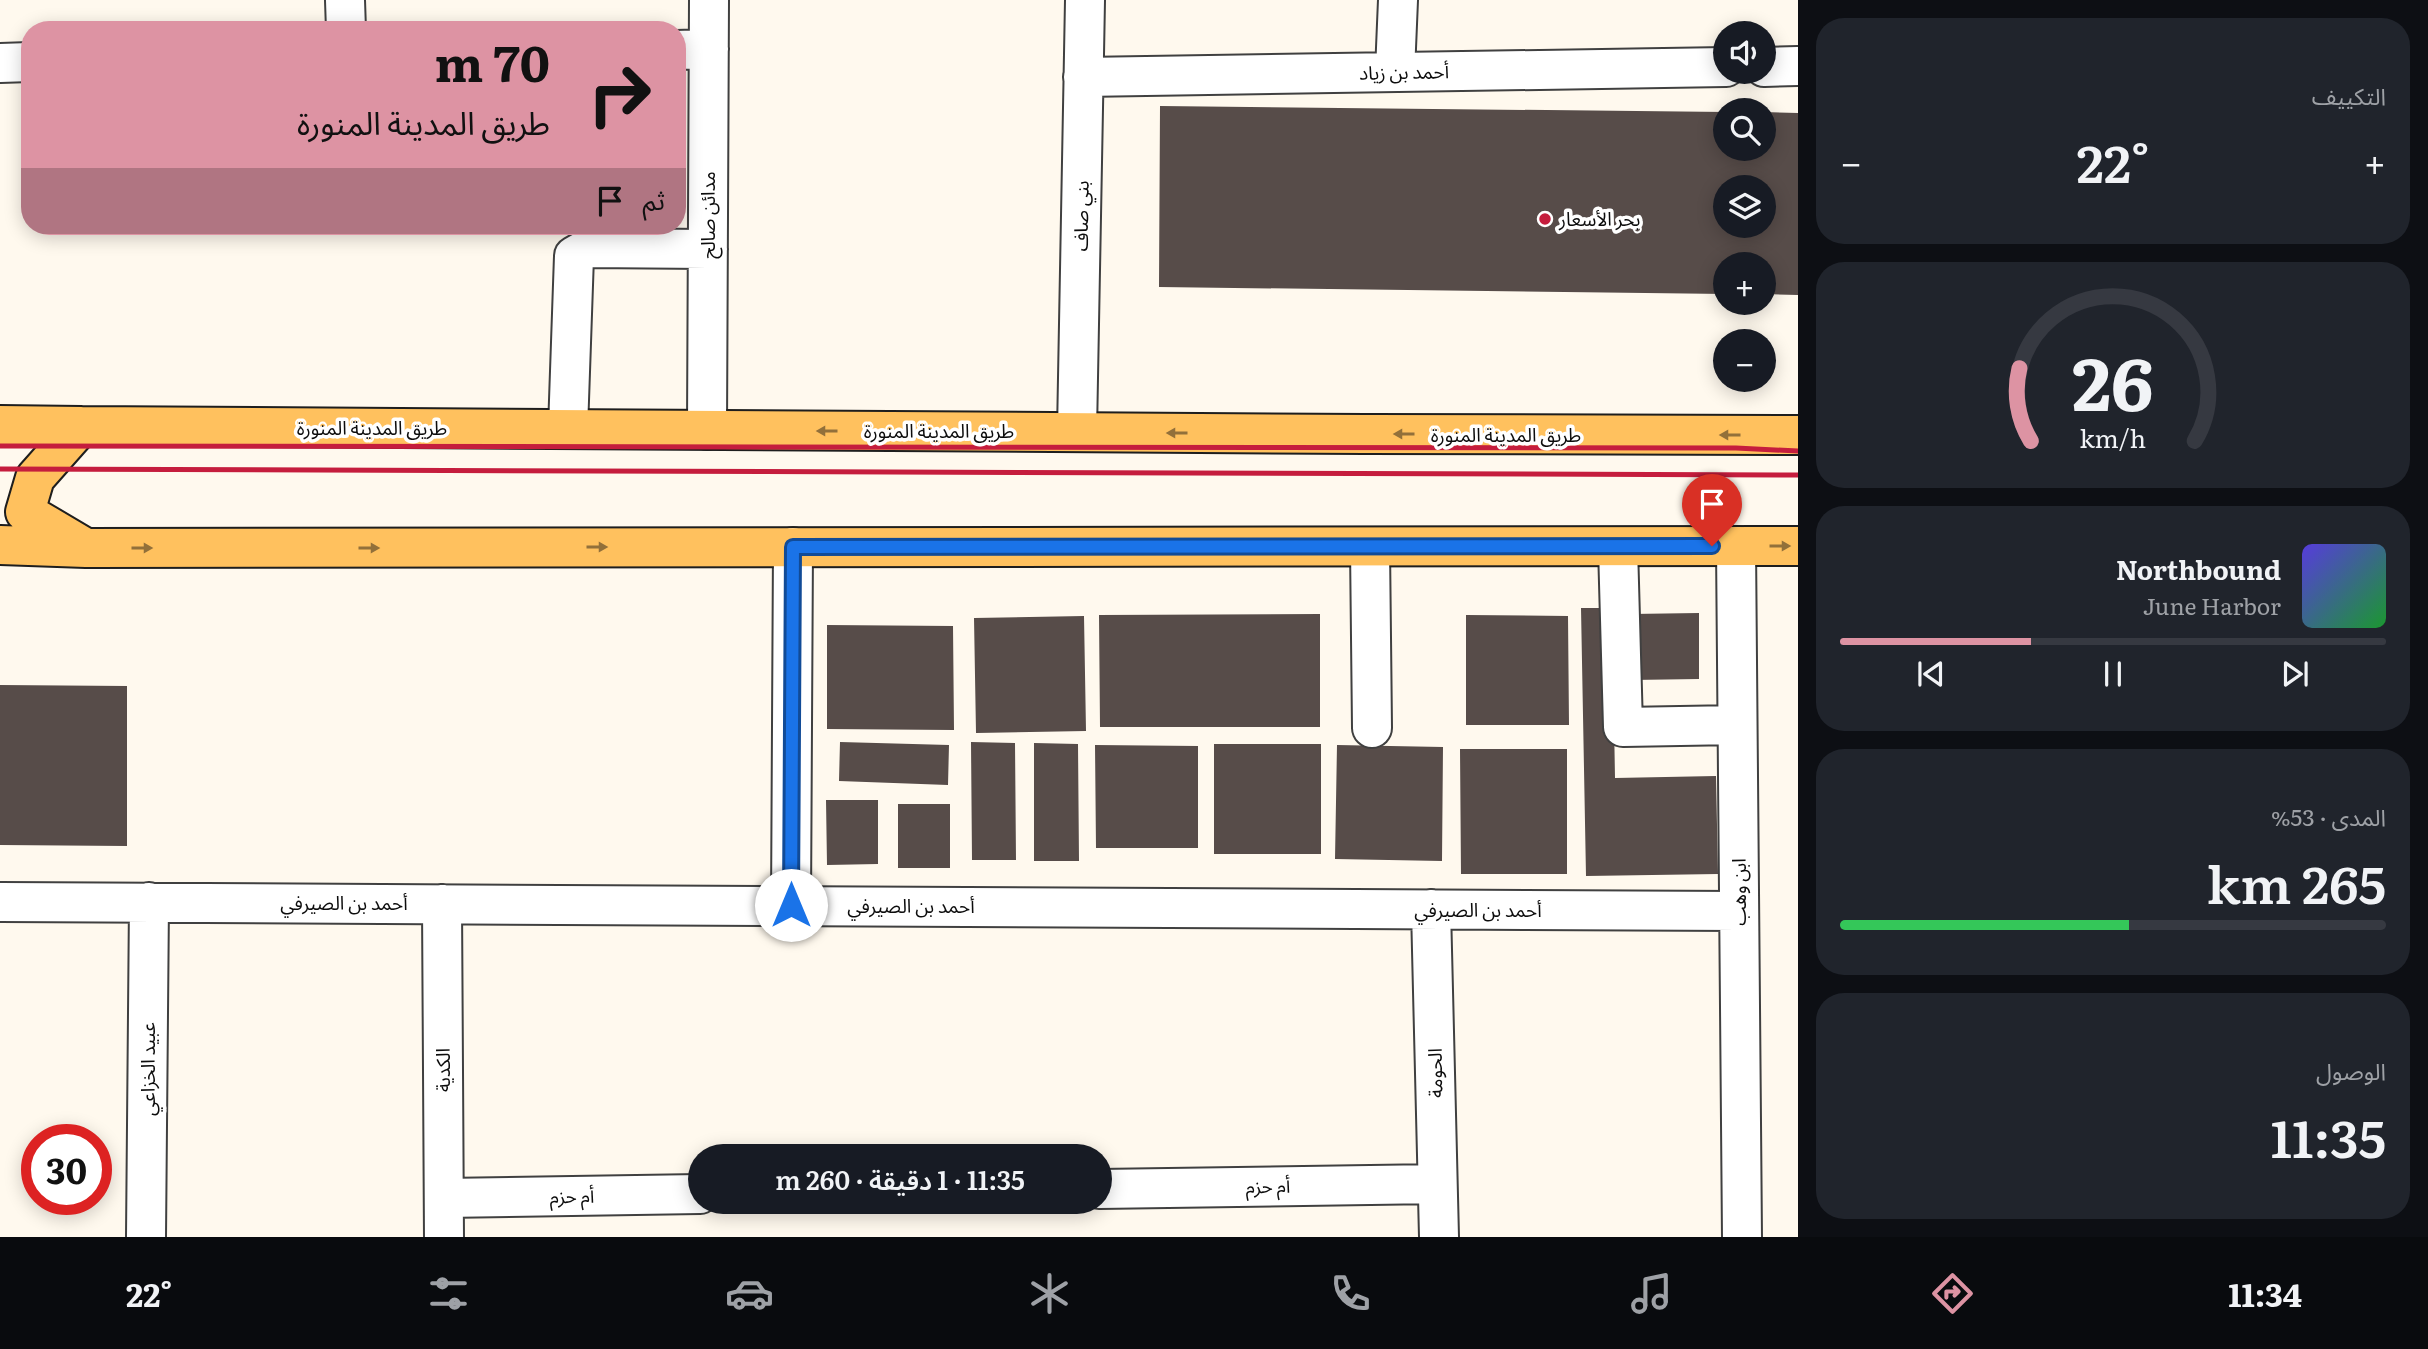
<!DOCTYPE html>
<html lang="ar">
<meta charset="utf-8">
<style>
body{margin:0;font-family:Literata,"Noto Sans Arabic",serif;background:#20242c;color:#f1f3f6;direction:rtl;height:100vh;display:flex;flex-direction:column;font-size:26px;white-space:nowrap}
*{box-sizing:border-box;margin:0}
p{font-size:23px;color:#9ea1a6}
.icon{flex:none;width:38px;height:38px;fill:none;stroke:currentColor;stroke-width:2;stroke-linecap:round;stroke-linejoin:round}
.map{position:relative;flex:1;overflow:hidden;direction:ltr}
.details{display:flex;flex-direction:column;gap:18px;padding:18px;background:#0d0f14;width:630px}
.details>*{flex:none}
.top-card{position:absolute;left:21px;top:21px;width:665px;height:214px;border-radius:28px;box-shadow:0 4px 18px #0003;direction:rtl;background:#dd93a3;color:#111;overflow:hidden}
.tools{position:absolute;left:1713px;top:21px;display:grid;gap:14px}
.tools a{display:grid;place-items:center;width:63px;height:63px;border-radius:50%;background:#171b24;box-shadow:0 4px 18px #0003;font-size:35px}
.speed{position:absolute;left:21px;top:1124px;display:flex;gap:14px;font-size:35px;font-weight:700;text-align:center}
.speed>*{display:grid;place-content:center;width:91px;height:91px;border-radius:50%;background:#171b24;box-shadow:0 4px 18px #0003;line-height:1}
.speed .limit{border:10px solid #d22;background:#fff;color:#111}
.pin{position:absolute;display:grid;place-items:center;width:60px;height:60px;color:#fff;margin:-72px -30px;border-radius:50% 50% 50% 0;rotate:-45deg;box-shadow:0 0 7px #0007}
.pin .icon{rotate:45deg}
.me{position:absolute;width:77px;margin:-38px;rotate:0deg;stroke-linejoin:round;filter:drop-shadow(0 0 5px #0008)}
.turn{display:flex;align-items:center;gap:24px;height:147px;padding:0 21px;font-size:32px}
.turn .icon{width:91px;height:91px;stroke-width:2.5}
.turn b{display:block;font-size:49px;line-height:60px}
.then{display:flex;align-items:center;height:66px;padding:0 21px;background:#0003;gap:14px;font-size:26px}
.big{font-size:52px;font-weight:600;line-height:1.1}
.details .tile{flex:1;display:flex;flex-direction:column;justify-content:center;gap:10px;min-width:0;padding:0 24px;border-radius:28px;background:#20242c}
.details .dial{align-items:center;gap:0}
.dial svg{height:182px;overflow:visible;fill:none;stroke:#363941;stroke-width:7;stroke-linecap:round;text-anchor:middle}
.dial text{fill:#f1f3f6;stroke:none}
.song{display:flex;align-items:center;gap:21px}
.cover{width:84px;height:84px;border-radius:10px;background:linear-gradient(135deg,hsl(250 70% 55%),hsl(130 70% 35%))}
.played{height:7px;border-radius:4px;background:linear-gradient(90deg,#dd93a3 35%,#363941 35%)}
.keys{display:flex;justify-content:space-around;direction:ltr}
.heat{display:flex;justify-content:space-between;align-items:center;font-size:38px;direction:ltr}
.charge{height:10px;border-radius:5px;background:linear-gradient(90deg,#34c759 53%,#363941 0)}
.trip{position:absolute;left:688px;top:1144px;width:424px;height:70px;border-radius:35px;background:#171b24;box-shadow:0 4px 18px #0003;font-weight:600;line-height:70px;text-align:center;direction:rtl}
.tabs{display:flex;height:112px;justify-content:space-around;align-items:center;background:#090b0e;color:#9ea1a6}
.tabs .icon{width:49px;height:49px}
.tabs .selected{color:#dd93a3}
.tabs b{font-size:32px;color:#f1f3f6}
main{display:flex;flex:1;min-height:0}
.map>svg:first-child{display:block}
</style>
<main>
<section class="details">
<div class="tile"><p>التكييف</p>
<div class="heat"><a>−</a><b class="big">22°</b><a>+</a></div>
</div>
<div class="tile dial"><svg viewBox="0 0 100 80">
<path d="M14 69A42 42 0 1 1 86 69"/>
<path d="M14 69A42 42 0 0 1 9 37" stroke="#dd93a3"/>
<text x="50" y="56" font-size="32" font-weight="700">26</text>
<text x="50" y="72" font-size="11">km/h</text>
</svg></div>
<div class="tile">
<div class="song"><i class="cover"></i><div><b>Northbound</b><p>June Harbor</p></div></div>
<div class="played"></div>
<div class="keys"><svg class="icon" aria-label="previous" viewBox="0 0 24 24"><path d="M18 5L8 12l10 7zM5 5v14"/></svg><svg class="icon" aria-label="pause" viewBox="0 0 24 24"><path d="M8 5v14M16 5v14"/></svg><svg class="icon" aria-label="next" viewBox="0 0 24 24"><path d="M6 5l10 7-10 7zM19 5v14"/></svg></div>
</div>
<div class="tile"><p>المدى · 53%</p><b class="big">265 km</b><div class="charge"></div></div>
<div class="tile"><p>الوصول</p><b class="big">11:35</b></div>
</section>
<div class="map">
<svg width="1798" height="1237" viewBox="0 0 1798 1237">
<rect width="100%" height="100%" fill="#fff9ee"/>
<!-- building -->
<path fill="#574c49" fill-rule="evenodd" d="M1160 106 1726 112V149H1764V112L1798 113V295L1764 294V264H1726V294L1159 287ZM1726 187H1764V226H1726Z
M1581 608H1612L1615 778 1716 776 1718 874 1586 876Z
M1699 613V679L1632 680 1631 614Z
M1320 614V727H1100L1099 615Z
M1466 615 1568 616 1569 725H1466Z
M1084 616 1086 731 976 733 974 618Z
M827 625 953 626 954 730 827 729Z
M0 685 127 686V846L0 845Z
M840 742 949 745 948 785 839 781Z
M971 742 1015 743 1016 860H972Z
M1034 743 1078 744 1079 861H1034Z
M1214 744H1321V854H1214Z
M1095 745 1198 746V848H1096Z
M1337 745 1443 747 1442 861 1335 859Z
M1460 749H1567V874H1461Z
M826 800H878V864L827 865Z
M898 804H950V868H898Z"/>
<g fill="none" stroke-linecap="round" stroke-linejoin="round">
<!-- minor casing -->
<g stroke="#404040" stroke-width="42">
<path id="minor" d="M345 0 346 30
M677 50 709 49
M0 63 30 62
M1764 67 1798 66
M1395 72 1398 0
M1083 77 1726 67
M568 429 574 256 588 248 708 249
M707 430 709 0
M1077 432 1085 0
M1736 546 1742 1237
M1370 547 1372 728
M1618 547 1623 727 1737 725
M0 902 1739 911
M442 904 444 1237
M791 905 793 547
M1431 909 1439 1237
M1099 1189 1437 1184
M444 1198 700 1194
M146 1237 149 902"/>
</g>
<!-- major casing -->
<g stroke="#1e1e1e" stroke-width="42">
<path id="major" d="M0 425 81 426
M0 545 86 548 1798 546
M86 548 25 512 35 478 81 426 1365 434 1798 435"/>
</g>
<!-- minor -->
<use href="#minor" stroke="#fff" stroke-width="38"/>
<!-- major -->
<use href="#major" stroke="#ffc15e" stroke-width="38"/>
<!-- rail -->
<path stroke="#c51d3d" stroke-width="5" d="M0 446 1736 448 1798 451
M0 469 1798 475"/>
</g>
<!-- one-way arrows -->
<defs><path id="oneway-solid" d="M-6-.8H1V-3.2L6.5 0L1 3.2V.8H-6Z" transform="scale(1.75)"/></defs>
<g fill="#92703a">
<use href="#oneway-solid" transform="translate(827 431) rotate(-180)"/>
<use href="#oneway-solid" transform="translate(1177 433) rotate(-180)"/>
<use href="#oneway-solid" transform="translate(1404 434) rotate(-180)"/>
<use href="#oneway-solid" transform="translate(1730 435) rotate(-180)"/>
<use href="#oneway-solid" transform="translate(1780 546)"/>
<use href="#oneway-solid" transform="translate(597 547)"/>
<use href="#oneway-solid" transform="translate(142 548)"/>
<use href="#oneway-solid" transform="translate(369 548)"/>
</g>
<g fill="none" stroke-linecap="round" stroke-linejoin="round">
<!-- route casing -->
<g stroke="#114b97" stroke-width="18">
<path id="route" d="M791 905 793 547 1712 546"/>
</g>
<!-- route -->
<use href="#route" stroke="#1a73e8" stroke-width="12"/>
</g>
<!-- markers -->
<circle fill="#c51d3d" stroke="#fff" stroke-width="2.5" cx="1545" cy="219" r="7"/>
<g text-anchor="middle" stroke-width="7" stroke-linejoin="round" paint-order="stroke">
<!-- street labels -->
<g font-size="19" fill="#0d0d0d" stroke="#fff">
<text transform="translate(1404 72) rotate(-1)" y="7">أحمد بن زياد</text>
<text transform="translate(708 215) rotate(-90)" y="7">مدائن صالح</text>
<text transform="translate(1081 216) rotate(-89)" y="7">بني صاف</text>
<text x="372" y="435">طريق المدينة المنورة</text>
<text x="939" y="438">طريق المدينة المنورة</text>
<text x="1506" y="442">طريق المدينة المنورة</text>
<text transform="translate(1739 892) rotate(-90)" y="7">ابن وهب</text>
<text x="344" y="910">أحمد بن الصيرفي</text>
<text x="911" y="913">أحمد بن الصيرفي</text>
<text x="1478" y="917">أحمد بن الصيرفي</text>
<text transform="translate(148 1069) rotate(-90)" y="7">عبيد الخزاعي</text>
<text transform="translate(443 1070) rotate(-90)" y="7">الكدية</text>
<text transform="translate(1435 1073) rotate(-91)" y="7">الحومة</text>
<text transform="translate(1268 1186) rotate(-1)" y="7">أم حزم</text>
<text transform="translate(572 1196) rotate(-1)" y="7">أم حزم</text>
</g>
<!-- poi labels -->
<g font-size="19" fill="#0d0d0d" stroke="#fff" text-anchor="start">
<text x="1559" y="226">بحر الأسعار</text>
</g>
</g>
</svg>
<div class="tools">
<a><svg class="icon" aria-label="sound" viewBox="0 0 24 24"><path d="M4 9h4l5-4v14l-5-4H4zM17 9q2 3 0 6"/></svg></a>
<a><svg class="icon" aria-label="search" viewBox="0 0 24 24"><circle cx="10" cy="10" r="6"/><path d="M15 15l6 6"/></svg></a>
<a><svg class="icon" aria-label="layers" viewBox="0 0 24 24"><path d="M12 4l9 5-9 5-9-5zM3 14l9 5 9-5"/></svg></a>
<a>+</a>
<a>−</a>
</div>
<div class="speed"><div class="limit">30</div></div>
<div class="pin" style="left:1712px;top:546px;background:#d93025"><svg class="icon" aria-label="arrive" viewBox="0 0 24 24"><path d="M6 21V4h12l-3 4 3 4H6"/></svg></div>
<svg class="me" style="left:791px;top:905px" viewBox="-20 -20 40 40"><circle r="19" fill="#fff"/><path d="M0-13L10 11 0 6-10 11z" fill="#1a73e8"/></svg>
<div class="trip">11:35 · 1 دقيقة · 260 m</div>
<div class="top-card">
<div class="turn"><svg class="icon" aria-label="right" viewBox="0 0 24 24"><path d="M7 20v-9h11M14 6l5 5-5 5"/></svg><div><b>70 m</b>طريق المدينة المنورة</div></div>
<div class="then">ثم<svg class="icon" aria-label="arrive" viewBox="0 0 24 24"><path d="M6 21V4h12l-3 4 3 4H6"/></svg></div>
</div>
</div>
</main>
<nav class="tabs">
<b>11:34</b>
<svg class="icon selected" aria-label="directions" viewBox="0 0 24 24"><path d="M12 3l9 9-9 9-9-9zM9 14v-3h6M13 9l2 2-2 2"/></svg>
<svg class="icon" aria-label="music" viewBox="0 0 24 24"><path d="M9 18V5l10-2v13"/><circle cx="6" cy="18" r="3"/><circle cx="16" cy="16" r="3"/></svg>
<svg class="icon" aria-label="phone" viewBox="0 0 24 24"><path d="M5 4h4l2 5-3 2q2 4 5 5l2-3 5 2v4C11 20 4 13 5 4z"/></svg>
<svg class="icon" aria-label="climate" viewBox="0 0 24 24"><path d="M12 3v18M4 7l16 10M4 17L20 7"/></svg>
<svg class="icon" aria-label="car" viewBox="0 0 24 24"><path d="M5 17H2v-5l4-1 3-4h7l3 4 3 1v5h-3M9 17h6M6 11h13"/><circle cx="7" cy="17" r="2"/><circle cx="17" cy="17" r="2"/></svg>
<svg class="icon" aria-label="filters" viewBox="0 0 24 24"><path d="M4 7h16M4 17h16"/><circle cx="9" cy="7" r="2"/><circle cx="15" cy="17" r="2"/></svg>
<b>22°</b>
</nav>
